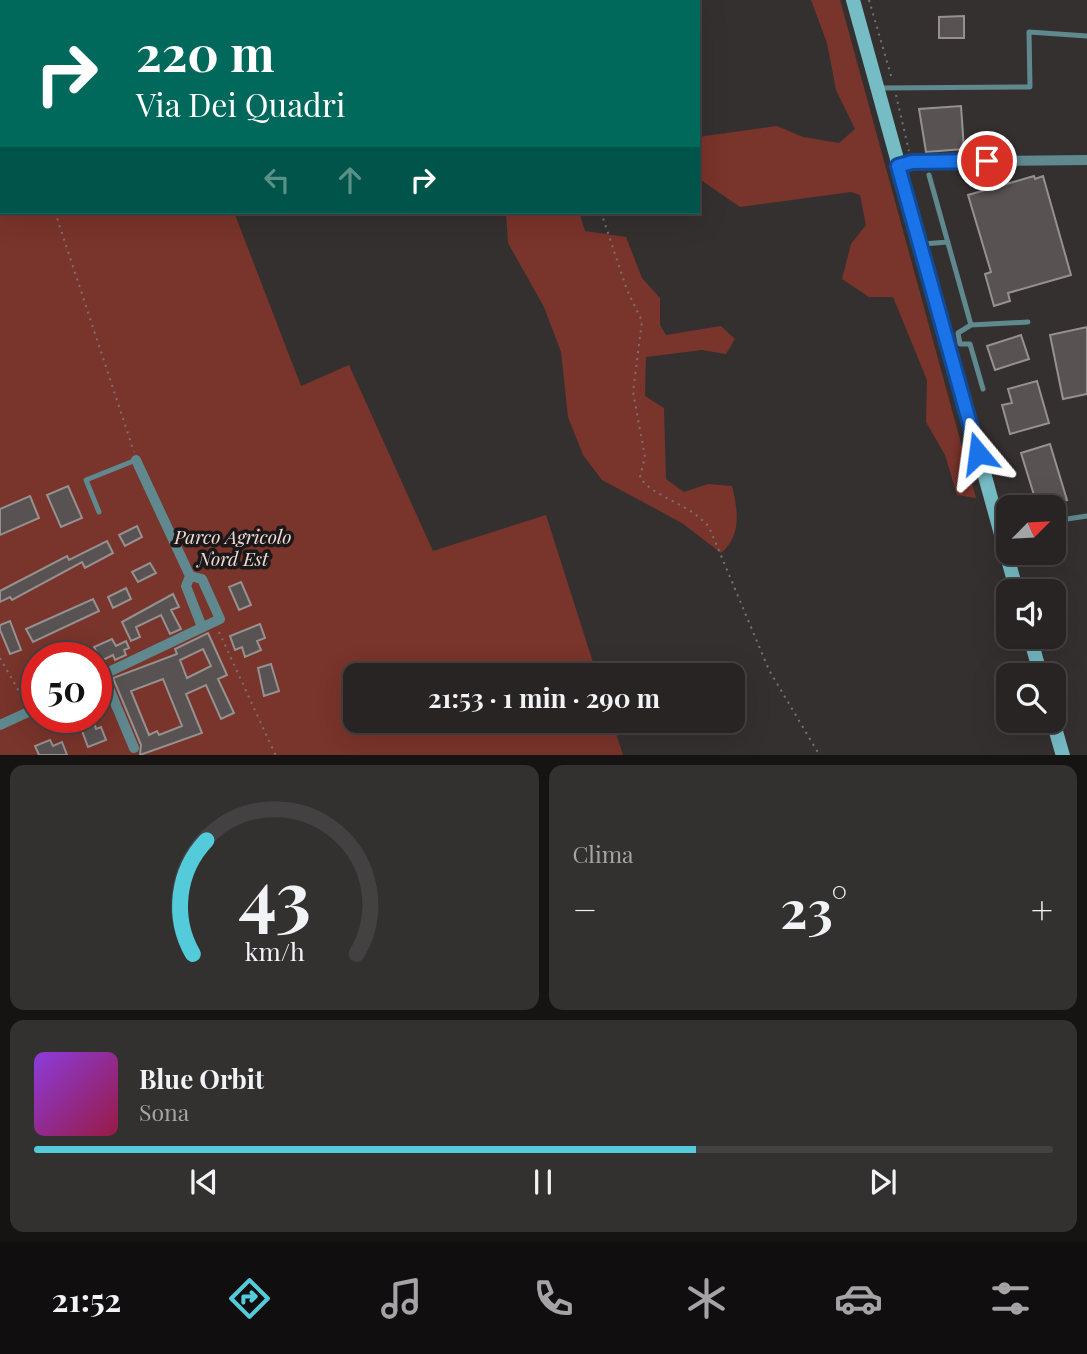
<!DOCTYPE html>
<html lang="it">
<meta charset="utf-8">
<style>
body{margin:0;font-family:"Playfair Display",serif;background:#333030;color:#f1f3f6;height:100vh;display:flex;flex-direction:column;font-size:26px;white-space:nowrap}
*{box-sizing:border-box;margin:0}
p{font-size:23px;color:#a4a4a6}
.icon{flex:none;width:38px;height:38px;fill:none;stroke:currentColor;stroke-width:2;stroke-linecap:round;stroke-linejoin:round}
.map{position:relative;height:755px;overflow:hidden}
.drawer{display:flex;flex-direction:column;gap:10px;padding:10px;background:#151413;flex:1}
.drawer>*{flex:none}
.hud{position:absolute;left:0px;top:0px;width:700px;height:214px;box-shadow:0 7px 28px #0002,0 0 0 2px #434141;background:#00695c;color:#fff;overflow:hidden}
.needle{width:46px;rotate:66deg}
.fabs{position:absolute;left:996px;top:495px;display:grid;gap:14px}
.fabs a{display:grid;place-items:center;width:70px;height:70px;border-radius:14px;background:#272423;box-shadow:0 7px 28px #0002,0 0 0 2px #434141;font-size:35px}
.speed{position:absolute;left:21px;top:642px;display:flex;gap:14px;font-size:35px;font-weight:700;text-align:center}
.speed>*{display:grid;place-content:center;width:91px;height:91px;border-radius:50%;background:#272423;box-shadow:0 7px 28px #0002,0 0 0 2px #434141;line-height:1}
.speed .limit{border:10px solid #d22;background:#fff;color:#111}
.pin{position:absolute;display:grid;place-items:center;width:60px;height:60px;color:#fff;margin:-30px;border:4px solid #fff;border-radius:50%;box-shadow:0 2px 7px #0007}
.me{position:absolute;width:77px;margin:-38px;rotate:344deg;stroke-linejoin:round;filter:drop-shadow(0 0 5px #0008)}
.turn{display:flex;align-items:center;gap:24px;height:147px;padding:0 21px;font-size:32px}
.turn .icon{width:91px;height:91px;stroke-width:2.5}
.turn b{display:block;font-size:49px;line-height:60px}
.lanes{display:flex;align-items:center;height:66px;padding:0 21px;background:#0003;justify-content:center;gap:35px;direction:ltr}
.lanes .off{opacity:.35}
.big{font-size:52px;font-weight:700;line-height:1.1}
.drawer .tile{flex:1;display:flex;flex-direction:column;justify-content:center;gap:10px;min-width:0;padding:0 24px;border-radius:14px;background:#333030}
.drawer .dial{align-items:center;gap:0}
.dial svg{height:182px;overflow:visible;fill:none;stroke:#434141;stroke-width:7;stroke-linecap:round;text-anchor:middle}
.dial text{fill:#f1f3f6;stroke:none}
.song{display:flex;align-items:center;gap:21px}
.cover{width:84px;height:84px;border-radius:10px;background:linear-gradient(135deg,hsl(270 70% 55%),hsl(340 70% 35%))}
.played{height:7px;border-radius:4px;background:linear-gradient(90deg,#53cbda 65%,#434141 65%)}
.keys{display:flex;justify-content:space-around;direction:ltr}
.heat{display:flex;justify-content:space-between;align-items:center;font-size:38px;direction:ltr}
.drawer .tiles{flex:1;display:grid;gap:10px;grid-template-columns:1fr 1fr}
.tile:last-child{grid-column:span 2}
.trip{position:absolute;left:343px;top:663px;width:402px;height:70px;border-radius:14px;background:#272423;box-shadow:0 7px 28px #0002,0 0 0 2px #434141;font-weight:700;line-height:70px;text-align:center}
.dock{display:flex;height:112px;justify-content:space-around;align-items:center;background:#100e0e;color:#a4a4a6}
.dock .icon{width:49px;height:49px}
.dock .on{color:#53cbda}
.dock b{font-size:32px;color:#f1f3f6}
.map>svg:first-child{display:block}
</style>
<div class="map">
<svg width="1087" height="756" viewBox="0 0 1087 756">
<rect width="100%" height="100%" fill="#34302f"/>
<!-- green -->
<path fill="#79342b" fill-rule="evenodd" d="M0 0 105 2H2V212H234L301 386 349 365 433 551 546 515 597 675 355 676V721H612L623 755H0ZM37 658H96V718H37Z
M811 0H840L976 498 957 495 945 455 926 422 927 380 893 297H869L842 279 851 244 866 225 860 195 851 192 740 207 698 178V137L777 126 803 137 839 143 855 129 836 90 827 43Z
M506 212H579L585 231 626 237 642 278 660 298V325L666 335 721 326 735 339 726 354 702 350 646 357 645 396 664 408 666 479 684 492 708 484 732 486C738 511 742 535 721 553L682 523 602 480 583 455 568 417 561 352 544 307 508 243Z"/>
<!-- building -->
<path fill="#585352" stroke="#969190" stroke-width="2" fill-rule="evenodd" d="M964 16V38H939V17Z
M961 106 964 149 926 152 919 109Z
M1034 176 1035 179 1043 176 1071 275 1008 293 1010 301 994 306 985 274 991 272 968 195Z
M1087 327V394L1063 399 1050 335Z
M1021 335 1029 359 995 370 987 346Z
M1037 381 1049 423 1010 434 1002 405 1012 403 1008 389Z
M1050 444 1067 500 1038 508 1021 453Z
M68 486 82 518 61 527 47 495Z
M30 496 39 518 0 535V509Z
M137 526 142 537 125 546 119 535Z
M107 541 113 553 85 568 82 562 12 600 10 597 0 602V591L67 556 69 560Z
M150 563 156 573 138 582 132 572Z
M241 582 251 605 239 610 229 587Z
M126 588 131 599 113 608 108 597Z
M173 594 179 607 171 610 181 629 170 634 161 615 136 627 140 637 131 641 122 622Z
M93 599 99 611 33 642 26 629Z
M10 621 21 650 10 654 0 630V625Z
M260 624 265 638 257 641 261 650 245 657 242 647 235 650 230 636Z
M208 633 227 675 218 679 234 713 221 719 206 685 186 694 202 733 140 755 141 745 113 678 177 654 175 649ZM203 649 211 666 187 678 180 660ZM163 679 182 726 159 735 157 731 149 735 131 691Z
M112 639 116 646 126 641 129 648 124 650 126 655 115 660 113 655 101 661 94 647Z
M271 664 279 691 264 696 258 668Z
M94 722 96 729 101 727 106 740 88 747 81 728Z
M50 740 53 746 62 742 67 755H39L35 746Z"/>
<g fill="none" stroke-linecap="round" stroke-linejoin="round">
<!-- path -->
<path stroke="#777373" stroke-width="2" stroke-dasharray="2 5" stroke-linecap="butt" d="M100 0 101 2
M578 0V2
M869 0 892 79
M0 84H2
M896 95 909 151
M55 212 134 452
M601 212 627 290 642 321 633 392 645 457 640 477C653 498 688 502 709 527L769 670 820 756
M219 632 276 756
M0 658 25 702"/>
<!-- lane -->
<path stroke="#5f898f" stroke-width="5" d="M880 88 1030 87 1029 32 1087 36
M929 175 971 325 958 333 960 344H970L983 389
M923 244 948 242
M971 325 1028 322
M99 512 86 480 136 460
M1054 521 1087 516"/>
<!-- street -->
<path stroke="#5f898f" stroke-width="10" d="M898 165 912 162 1087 160
M136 460 190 576 186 586 202 627
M103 674 134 748
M96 678 220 619 202 579 190 576
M0 725 37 708"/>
<!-- secondary -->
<path stroke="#76bcc5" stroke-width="14" d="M853 0 1017 592
M1030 637 1041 676
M1053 721 1063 756"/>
</g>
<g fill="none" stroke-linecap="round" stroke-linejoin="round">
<!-- route casing -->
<g stroke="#114b97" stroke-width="18">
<path id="route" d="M978 453 898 166 912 162 987 161"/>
</g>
<!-- route -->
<use href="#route" stroke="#1a73e8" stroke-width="12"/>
</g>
<g text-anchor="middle" stroke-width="7" stroke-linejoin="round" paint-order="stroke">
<!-- park labels -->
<g font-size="19" font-style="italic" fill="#f1dad6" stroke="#1a1818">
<text x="233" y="544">Parco Agricolo<tspan x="233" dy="22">Nord Est</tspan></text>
</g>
</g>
</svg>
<div class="fabs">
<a><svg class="needle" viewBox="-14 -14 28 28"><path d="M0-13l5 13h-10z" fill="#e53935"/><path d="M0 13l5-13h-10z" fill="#a4a4a6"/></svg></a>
<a><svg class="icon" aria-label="sound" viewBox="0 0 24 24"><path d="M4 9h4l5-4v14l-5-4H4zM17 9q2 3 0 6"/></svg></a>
<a><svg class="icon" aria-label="search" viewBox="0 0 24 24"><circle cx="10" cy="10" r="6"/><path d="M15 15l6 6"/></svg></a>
</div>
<div class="speed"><div class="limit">50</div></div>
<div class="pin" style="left:987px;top:161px;background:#d93025"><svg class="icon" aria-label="arrive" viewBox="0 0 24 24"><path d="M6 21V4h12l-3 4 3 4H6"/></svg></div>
<svg class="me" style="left:978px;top:453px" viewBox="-20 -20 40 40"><path d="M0-17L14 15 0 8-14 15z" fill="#1a73e8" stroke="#fff" stroke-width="4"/></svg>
<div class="trip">21:53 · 1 min · 290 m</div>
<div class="hud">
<div class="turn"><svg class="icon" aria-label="right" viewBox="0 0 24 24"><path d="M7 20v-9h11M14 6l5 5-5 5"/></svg><div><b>220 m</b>Via Dei Quadri</div></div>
<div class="lanes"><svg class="icon off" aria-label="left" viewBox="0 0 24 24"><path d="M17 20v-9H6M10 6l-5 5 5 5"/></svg><svg class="icon off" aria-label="ahead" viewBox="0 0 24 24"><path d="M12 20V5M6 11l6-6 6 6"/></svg><svg class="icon" aria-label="right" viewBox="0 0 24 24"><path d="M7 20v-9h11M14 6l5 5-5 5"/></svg></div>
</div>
</div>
<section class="drawer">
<div class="tiles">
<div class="tile dial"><svg viewBox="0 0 100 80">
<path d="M14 69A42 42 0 1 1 86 69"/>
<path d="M14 69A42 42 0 0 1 20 19" stroke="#53cbda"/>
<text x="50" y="56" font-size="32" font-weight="700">43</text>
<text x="50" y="72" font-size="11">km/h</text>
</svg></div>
<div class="tile"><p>Clima</p>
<div class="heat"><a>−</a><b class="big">23°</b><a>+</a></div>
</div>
<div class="tile">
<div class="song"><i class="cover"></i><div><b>Blue Orbit</b><p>Sona</p></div></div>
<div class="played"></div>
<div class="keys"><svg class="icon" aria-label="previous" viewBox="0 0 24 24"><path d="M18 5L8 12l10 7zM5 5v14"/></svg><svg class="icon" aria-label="pause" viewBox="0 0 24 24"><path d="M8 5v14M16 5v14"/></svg><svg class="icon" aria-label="next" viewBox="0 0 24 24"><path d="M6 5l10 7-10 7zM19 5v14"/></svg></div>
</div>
</div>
</section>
<nav class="dock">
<b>21:52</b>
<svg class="icon on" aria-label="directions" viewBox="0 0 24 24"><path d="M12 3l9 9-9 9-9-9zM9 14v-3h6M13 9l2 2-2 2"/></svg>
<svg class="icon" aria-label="music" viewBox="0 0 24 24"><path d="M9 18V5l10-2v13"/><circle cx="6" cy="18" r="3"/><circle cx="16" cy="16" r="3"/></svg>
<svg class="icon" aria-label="phone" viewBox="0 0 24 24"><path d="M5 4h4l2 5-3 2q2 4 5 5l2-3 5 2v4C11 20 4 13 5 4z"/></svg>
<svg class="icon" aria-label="climate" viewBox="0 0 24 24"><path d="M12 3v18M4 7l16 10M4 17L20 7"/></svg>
<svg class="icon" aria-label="car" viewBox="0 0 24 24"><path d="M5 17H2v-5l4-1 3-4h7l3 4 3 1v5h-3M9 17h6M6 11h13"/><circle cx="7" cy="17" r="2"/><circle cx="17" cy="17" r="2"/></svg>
<svg class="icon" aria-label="filters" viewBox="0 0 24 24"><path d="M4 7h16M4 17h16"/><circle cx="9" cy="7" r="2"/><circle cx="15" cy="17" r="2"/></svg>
</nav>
